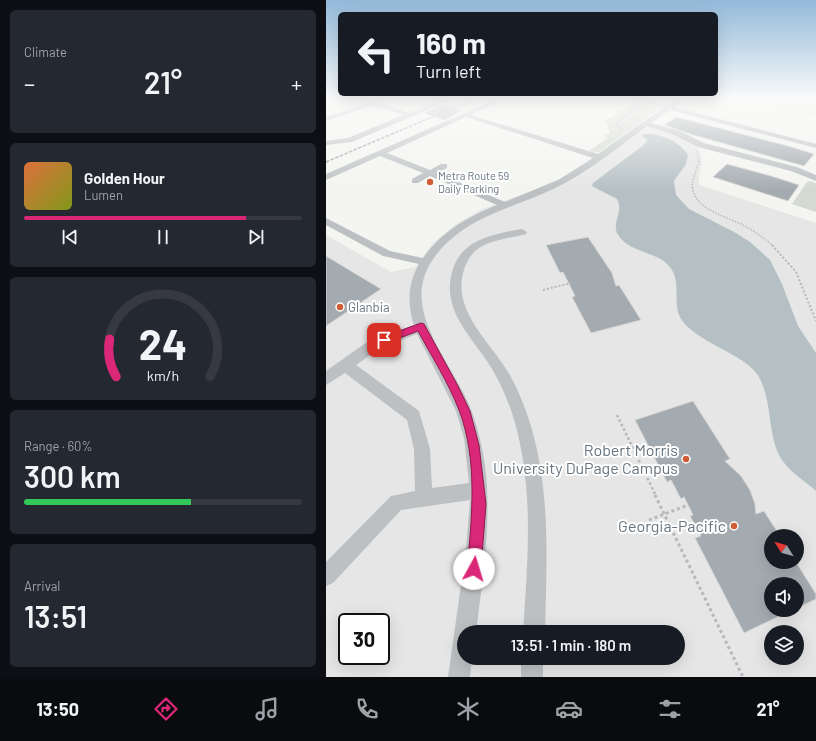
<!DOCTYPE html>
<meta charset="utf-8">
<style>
body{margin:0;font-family:Barlow,sans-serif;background:#242831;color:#f1f3f6;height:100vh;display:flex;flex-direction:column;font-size:15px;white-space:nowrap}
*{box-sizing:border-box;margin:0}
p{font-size:13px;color:#9ea1a6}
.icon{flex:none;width:22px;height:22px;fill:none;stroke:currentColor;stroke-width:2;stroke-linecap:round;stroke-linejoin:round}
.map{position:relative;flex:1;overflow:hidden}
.sheet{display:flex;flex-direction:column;gap:10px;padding:10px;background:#0d0f14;width:326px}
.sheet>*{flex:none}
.top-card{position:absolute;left:12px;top:12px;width:380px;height:84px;border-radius:6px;box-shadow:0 4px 16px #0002;background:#171b24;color:#f1f3f6;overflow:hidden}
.needle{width:26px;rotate:307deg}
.fabs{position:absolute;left:438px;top:529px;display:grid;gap:8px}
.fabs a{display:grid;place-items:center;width:40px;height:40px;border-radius:50%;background:#171b24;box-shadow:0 4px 16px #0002;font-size:20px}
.speed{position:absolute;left:12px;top:613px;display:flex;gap:8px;font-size:20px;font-weight:700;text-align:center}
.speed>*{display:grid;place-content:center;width:52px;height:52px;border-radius:50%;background:#171b24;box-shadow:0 4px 16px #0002;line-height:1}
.speed .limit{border:2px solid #111;border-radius:6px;background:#fff;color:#111}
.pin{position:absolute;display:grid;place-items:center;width:34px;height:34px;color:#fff;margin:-17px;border-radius:8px;box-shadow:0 2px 6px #0006}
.me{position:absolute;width:44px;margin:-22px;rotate:6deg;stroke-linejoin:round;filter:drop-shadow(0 0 3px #0008)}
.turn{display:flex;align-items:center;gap:14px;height:84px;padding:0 12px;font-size:18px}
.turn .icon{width:52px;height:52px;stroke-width:2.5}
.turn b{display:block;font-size:28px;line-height:34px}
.big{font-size:30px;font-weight:600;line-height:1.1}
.sheet .card{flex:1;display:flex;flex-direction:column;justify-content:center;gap:6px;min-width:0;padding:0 14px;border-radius:6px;background:#242831}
.sheet .dial{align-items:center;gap:0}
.dial svg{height:104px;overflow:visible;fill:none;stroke:#363941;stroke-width:7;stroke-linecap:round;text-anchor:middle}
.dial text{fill:#f1f3f6;stroke:none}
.song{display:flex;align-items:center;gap:12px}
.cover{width:48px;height:48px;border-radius:6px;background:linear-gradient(135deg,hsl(20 70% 55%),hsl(70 70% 35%))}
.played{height:4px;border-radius:2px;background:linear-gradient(90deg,#db2777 80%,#363941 80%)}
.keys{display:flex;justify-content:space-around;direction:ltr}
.heat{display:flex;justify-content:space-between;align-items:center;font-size:22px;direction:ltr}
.charge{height:6px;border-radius:3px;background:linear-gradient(90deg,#34c759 60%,#363941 0)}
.trip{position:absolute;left:131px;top:625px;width:228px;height:40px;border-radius:20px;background:#171b24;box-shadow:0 4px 16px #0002;font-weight:600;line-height:40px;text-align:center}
.dock{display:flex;height:64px;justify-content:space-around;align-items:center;background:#090b0e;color:#9ea1a6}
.dock .icon{width:28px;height:28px}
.dock .selected{color:#db2777}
.dock b{font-size:18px;color:#f1f3f6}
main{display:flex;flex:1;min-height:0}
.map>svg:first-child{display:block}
</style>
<main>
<section class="sheet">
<div class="card"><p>Climate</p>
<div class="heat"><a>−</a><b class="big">21°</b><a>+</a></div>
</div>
<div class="card">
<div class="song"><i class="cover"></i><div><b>Golden Hour</b><p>Lumen</p></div></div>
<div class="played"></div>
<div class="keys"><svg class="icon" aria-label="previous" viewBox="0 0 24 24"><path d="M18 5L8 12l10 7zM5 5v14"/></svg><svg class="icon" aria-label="pause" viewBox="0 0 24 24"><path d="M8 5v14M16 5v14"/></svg><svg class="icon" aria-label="next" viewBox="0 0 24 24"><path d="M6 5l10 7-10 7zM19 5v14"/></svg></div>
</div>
<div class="card dial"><svg viewBox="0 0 100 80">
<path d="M14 69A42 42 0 1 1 86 69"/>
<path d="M14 69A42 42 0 0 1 9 40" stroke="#db2777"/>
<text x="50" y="56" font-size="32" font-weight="700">24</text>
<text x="50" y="72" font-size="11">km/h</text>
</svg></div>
<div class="card"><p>Range · 60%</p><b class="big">300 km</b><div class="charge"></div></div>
<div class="card"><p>Arrival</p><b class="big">13:51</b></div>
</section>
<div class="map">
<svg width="490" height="677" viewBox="0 0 490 677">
<rect width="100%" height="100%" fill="#f4f5f1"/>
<!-- built -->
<path fill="#e5e6e5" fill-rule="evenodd" d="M411 97H490V115Z
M314 123 338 129 361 139 371 146 375 156 376 164 373 175V185L490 223V677H0V235L65 272 89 267 107 243 130 224 156 209 225 184 255 166ZM445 536H471V562H445ZM445 584H471V610H445ZM21 622H55V656H21ZM138 632H352V658H138ZM445 632H471V658H445Z"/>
<!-- green -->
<path fill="#d4d9d1" d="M303 97 331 106 329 107 330 109 332 110 273 152 258 151H263L282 138 278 137 279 134H284L280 121 276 120H281L308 103Z
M484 181 490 183V212L466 204 481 182Z"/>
<!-- water -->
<path fill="#b5c0c4" d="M318 134C335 133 353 141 362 155L360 164 348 181 350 195 363 209 410 233 424 242 444 260 456 284 472 326 490 353V491C479 481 465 473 456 460 440 436 448 400 431 374 419 356 376 343 359 324 344 309 356 287 346 270 334 250 303 255 291 233 286 222 298 212 291 199L266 186 267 183 319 144 321 140 316 136Z"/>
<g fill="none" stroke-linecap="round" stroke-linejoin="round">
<!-- stream -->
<path stroke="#b5c0c4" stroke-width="1.5" d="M296 129 291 126 292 122 315 104"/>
</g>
<!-- building -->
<path fill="#a4abb0" stroke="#d6d6d4" d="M118 105 135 111 118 120 98 113Z
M350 117 462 146 488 154 478 166 364 134 339 125Z
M401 164 445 176 473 185 462 201 387 177Z
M262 237 286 273 290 286 293 285 315 320 265 333 246 297 249 296 237 272 234 273 220 245Z
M0 256 55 289 0 326Z
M367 401 404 459 399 461 415 476 424 490 429 504 430 514 438 511 454 536H445V562H470L490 594V599L471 608V584H445V610H466L418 633 369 538 375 536 364 516 367 515 358 497 355 499 345 480 341 482 309 420Z"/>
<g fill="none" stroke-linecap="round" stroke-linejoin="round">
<!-- path-far4 -->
<path stroke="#b6b9bb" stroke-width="1" stroke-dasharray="1 1" stroke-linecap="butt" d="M0 110 25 101
M125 112 146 102
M371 151 373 162"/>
<!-- path-far3 -->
<path stroke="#b6b9bb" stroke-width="1.5" stroke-dasharray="1.5 1.5" stroke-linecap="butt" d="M373 161C371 171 364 182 367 191 373 211 402 217 417 225 428 231 438 238 447 246"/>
<!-- path-far2 -->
<path stroke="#b6b9bb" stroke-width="2" stroke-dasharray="2 2" stroke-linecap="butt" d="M446 245 470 272 490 321
M217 290 245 283"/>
<!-- path-far1 -->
<path stroke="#b6b9bb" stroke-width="2.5" stroke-dasharray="2.5 2.5" stroke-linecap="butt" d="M291 415 330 496"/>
<!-- path -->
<path stroke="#b6b9bb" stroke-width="3" stroke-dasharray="3 3" stroke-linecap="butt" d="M329 495 417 677
M323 520 362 505"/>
<!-- minor -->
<path fill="#bcc0c3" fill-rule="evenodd" d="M28 97C35 97 41 101 47 100 53 100 59 97 66 97L53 103 84 113 124 97H132L26 142 0 145V141L22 138 77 115 47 105 0 121V117L41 103Z
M175 97H183L145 115 272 154 337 108 307 97H315L341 105 353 97H360L348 107 490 144V148L344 110 325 123 354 131 378 143 471 167 490 175V181L465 171 372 147 348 135 321 126C290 149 261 173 227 189 192 206 152 214 123 241 66 293 111 341 138 394 149 415 155 440 159 465 166 520 157 577 150 632H138V658H146L144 677H122L140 549 144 500 75 510 7 583 0 586V562L65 496 89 491 88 449 81 420 19 373 0 385V371L44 340 88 325C81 304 82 283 93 264L57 256 0 225V218L64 251 97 258C116 231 142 217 171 205L104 176 92 183H86V179L97 173 54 156 0 180V174ZM140 117 267 158 234 179 179 202 111 173 121 168V164H115L104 170 61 153ZM91 334 130 411 138 438 143 483 106 488 104 449 93 411 30 365 54 348Z
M196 229 201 232 200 234C169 242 143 240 136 278 130 317 170 347 186 379 227 458 221 546 219 632H197C202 557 209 482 185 410 179 393 171 376 161 361 145 337 122 315 124 284 128 241 161 235 196 229Z
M195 658H217V677H195Z"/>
<!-- rail-far1 -->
<path stroke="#9ea4a8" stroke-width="1.5" stroke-dasharray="3.5 1.5" stroke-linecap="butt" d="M0 162 153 97"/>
<!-- rail -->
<path stroke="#9ea4a8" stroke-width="2" stroke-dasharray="4 2" stroke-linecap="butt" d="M0 162 2 161"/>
</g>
<!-- sky -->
<linearGradient id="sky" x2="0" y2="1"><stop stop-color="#93b9da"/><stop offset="0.51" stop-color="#fafaf9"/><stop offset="1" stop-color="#fafaf9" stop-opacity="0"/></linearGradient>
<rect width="490" height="192" fill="url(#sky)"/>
<!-- route -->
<path fill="#db2777" stroke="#8e194d" d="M95 323 98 324 132 386 144 411 153 445 160 504 155 569 153 574 148 576 143 574 141 569C146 517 152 460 133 410 122 382 106 357 92 331L58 344 53 340 54 338Z"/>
<!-- markers -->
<g fill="#d05d36" stroke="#fff" stroke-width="1.5">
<circle cx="104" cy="182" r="4"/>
<circle cx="14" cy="307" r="4"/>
<circle cx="360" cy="459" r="4"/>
<circle cx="408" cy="526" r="4"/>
</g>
<g text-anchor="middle" stroke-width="4" stroke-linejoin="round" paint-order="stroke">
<!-- far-poi labels -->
<g font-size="11" fill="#67747f" stroke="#fff" text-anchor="start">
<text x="112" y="180">Metra Route 59<tspan x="112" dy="13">Daily Parking</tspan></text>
</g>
<!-- poi labels -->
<g font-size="13" fill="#67747f" stroke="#fff" text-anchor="start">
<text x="22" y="312">Glanbia</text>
</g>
<!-- near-poi labels -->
<g font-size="16" fill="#67747f" stroke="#fff" text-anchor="end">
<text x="352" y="456">Robert Morris<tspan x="352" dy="18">University DuPage Campus</tspan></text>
<text x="400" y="532">Georgia-Pacific</text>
</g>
</g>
</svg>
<div class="fabs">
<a><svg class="needle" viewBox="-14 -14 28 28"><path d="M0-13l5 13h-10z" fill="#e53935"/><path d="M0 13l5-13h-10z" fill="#9ea1a6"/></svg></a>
<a><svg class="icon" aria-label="sound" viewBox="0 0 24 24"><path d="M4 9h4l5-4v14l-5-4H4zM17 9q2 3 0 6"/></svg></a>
<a><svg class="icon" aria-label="layers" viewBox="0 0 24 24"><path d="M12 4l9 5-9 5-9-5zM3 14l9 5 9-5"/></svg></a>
</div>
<div class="speed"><div class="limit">30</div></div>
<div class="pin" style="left:58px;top:340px;background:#d93025"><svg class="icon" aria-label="arrive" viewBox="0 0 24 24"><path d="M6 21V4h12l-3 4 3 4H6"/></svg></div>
<svg class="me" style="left:148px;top:569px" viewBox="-20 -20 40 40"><circle r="19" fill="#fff"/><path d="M0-13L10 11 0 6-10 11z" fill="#db2777"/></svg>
<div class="trip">13:51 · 1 min · 180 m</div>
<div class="top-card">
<div class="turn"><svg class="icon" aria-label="left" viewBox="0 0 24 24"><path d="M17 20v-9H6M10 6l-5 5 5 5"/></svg><div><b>160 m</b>Turn left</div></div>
</div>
</div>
</main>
<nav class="dock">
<b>13:50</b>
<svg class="icon selected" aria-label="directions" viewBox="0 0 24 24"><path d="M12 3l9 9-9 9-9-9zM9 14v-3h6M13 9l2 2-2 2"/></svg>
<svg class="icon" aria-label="music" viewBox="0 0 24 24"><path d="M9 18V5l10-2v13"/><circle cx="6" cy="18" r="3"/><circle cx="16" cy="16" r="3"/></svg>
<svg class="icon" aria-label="phone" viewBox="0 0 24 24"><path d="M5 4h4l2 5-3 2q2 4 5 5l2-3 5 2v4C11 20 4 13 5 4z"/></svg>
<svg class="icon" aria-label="climate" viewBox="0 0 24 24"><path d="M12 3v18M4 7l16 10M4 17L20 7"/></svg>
<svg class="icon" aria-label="car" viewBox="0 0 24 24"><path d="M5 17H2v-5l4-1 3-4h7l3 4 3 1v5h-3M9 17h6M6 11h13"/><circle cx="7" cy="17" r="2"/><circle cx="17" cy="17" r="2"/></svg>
<svg class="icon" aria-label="filters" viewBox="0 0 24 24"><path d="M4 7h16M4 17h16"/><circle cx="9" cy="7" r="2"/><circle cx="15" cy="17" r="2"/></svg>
<b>21°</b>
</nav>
